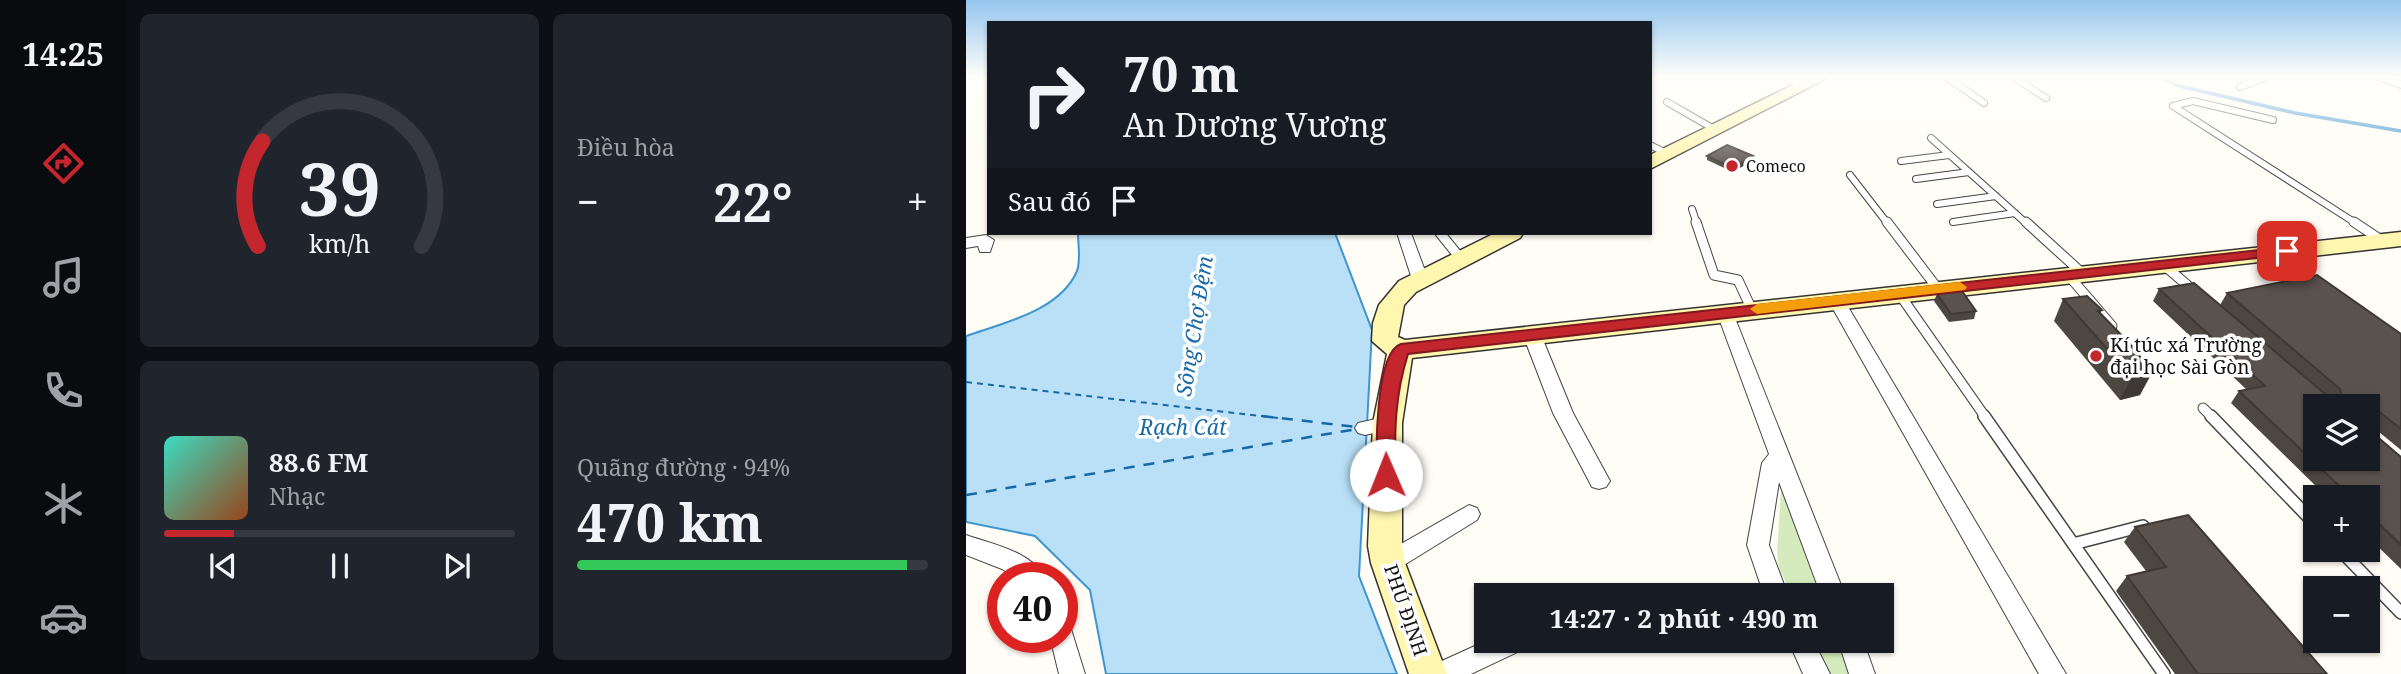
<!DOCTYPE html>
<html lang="vi">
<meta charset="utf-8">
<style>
body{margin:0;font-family:"Noto Serif",serif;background:#20242c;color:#f1f3f6;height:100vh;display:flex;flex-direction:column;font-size:26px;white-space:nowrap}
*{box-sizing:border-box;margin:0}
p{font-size:23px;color:#9ea1a6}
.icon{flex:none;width:38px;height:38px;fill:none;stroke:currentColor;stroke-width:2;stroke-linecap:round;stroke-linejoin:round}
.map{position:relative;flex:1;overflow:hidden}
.side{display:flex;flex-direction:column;gap:14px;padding:14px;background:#0d0f14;width:840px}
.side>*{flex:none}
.guide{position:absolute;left:21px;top:21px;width:665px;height:214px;border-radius:0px;box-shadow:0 2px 5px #0004;background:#171b24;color:#f1f3f6;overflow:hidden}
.controls{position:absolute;left:1337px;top:394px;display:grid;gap:14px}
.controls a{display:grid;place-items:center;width:77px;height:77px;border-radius:0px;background:#171b24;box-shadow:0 2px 5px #0004;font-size:35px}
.speed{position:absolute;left:21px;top:562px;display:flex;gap:14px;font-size:35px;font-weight:700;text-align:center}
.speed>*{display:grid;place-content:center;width:91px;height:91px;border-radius:50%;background:#171b24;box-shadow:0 2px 5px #0004;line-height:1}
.speed .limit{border:10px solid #d22;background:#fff;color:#111}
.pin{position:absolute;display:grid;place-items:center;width:60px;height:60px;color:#fff;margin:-30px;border-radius:14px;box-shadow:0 4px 10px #0006}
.me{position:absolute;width:77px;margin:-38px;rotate:359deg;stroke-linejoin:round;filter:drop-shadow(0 0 5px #0008)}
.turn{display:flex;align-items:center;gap:24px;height:147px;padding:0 21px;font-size:32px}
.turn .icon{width:91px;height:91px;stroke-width:2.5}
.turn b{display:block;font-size:49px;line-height:60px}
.then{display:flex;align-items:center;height:66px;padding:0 21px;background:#0003;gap:14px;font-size:26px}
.big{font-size:52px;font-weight:700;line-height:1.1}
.side .tile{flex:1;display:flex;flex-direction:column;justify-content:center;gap:10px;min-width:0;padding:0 24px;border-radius:10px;background:#20242c}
.side .dial{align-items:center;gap:0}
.dial svg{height:182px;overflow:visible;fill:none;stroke:#363941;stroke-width:7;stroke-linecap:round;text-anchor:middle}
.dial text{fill:#f1f3f6;stroke:none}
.song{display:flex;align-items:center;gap:21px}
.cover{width:84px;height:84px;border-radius:10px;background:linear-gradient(135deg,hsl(170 70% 55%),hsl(20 70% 35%))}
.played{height:7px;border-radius:4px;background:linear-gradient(90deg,#c4262e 20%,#363941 20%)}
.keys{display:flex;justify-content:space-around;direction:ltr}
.heat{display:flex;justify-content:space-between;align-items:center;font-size:38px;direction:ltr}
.charge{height:10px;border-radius:5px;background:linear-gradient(90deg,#34c759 94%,#363941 0)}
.side .tiles{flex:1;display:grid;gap:14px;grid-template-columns:repeat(2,1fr)}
.trip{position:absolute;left:508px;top:583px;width:420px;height:70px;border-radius:0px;background:#171b24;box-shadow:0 2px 5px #0004;font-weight:700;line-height:70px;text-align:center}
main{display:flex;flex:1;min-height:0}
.menu{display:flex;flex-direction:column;width:126px;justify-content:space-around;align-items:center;background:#090b0e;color:#9ea1a6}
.menu .icon{width:49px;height:49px}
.menu .current{color:#c4262e}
.menu b{font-size:32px;color:#f1f3f6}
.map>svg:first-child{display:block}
</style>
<main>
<nav class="menu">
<b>14:25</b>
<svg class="icon current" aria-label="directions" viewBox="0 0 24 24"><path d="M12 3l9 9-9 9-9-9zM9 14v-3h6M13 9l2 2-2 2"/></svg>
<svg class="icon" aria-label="music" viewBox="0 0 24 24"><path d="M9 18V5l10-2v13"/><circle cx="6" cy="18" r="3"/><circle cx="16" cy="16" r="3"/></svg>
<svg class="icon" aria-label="phone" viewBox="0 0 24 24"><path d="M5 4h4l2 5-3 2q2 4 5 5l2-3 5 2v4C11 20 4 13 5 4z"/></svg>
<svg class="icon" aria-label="climate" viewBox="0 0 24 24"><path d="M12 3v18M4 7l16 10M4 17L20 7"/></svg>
<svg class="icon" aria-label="car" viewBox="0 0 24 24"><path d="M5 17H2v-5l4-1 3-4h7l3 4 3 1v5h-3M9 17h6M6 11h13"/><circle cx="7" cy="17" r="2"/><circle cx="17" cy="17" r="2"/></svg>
</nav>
<section class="side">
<div class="tiles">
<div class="tile dial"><svg viewBox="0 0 100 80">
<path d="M14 69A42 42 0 1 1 86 69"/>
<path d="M14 69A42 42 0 0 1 16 23" stroke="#c4262e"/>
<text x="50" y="56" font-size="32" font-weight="700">39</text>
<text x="50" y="72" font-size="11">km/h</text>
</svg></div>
<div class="tile"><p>Điều hòa</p>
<div class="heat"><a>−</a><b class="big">22°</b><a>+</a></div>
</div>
<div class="tile">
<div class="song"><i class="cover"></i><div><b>88.6 FM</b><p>Nhạc</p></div></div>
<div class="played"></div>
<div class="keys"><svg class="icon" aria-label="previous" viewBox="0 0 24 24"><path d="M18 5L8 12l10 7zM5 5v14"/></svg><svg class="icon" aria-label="pause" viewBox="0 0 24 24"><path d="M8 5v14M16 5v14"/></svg><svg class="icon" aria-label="next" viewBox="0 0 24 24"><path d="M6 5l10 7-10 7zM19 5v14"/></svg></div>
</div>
<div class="tile"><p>Quãng đường · 94%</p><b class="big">470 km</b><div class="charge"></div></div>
</div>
</section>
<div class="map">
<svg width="1435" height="674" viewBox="0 0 1435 674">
<rect width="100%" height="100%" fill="#fffdf5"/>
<!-- green -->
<path fill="#d5ebbd" d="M815 490 819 491 859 595H826L813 568 811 553Z
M848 641H877L889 674H865Z"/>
<!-- water -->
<path fill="#b9e0f7" stroke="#3f96cf" stroke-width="2" d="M112 233H369L406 330 393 576 431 674H140L124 590 69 536 0 522V336C37 323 94 311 111 271 115 261 112 244 112 233Z"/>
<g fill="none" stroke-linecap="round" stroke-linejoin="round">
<!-- stream -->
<path stroke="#3f96cf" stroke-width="3.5" d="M1198 78 1209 85 1329 113 1435 131"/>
<!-- ferry-far1 -->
<path stroke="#1768a6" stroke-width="2" stroke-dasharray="6 5" stroke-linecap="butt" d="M0 382 312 418"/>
<!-- ferry -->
<path stroke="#1768a6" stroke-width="2.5" stroke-dasharray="11 9" stroke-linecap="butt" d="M296 416 391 427
M0 495 391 429"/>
<!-- lane-far2 casing -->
<g stroke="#444" stroke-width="8">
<path id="lane-far2" d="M982 78 1018 103
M1049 78 1080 98
M1274 87 1298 78
M701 102 748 129
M1307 120 1227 101 1207 106 1391 224
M965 138 1061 224
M684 145 702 154
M935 161 983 155
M884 175 922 224
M950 179 1003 172
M971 204 1030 196
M726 209 731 224
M987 222 1049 213"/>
</g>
<!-- lane-far1 casing -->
<g stroke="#444" stroke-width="11">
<path id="lane-far1" d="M730 222 748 275 772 280 786 310
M921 222 972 289
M1060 222 1116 273
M1388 222 1415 240
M474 233 495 259
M1199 266 1228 291
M1103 276 1146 326
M934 295 1020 418
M1237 408 1247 418"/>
</g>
<!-- lane casing -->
<g stroke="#444" stroke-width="14">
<path id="lane" d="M1018 416 1198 674
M1245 416 1349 524
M1107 544 1177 526
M1374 550 1435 613"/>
</g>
<!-- street casing -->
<g stroke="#444" stroke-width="2">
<path id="street" d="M815 78H829L843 86 833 88Z
M1406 78H1422L1435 81V88Z
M431 233H445L462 279 460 282 454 284 446 279Z
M20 235 28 240 24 252H14L12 246 0 248V238Z
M870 295 878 300 1100 674H1073L862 300Z
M759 308 767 313 879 595H855L813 482 803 545 822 595H798L781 545 796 463 803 454 751 313Z
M566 329 575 335 607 413 644 481 640 487 633 489 626 487 587 413 557 335Z
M419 417 426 419 429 424 426 429 399 435 392 433 389 428 392 423Z
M503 505 511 508 514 514 511 520 430 570 422 573 414 570 410 563 414 556Z
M0 535C25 544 66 551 79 578H50L36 569 0 555Z
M96 625 105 629 119 674H93L84 637H96Z
M522 640H563L560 648 505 674H463L467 665Z
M822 640H847L864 674H837Z
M872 640H897L909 674H883Z"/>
</g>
<!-- secondary casing -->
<g stroke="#333" stroke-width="3">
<path id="secondary" d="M841 78H861L684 169V155Z
M1435 232V246L446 358 436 423V546L439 563 481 674H443L405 563 402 546 407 423 421 354 406 341 407 323 413 305 433 281 529 233H557L554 238 450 292 438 305 432 337 439 340Z"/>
</g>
<!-- lane-far2 -->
<use href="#lane-far2" stroke="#fff" stroke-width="6"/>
<!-- lane-far1 -->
<use href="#lane-far1" stroke="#fff" stroke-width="9"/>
<!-- lane -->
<use href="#lane" stroke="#fff" stroke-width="11"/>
<!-- street -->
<use href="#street" fill="#fff" fill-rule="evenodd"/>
<!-- secondary -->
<use href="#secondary" fill="#fff6b0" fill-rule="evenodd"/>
</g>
<!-- wall -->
<path fill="#4d4742" d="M741 156 787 160 767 172 741 160Z
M1193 289 1254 305 1261 293 1435 334V450L1402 423V406H1349L1435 457V569L1402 537V497H1361L1265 403 1273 391 1281 390 1187 301Z
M971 294 1010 311 1008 319 983 322 968 301Z
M1097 299 1136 310 1134 314 1167 347 1174 395 1154 400 1088 321Z
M1169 527 1361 674H1209L1150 591 1161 576 1180 571 1158 542Z"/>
<!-- shaded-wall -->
<path fill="#3f3936" d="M787 156V160L767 172V168Z
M1186 373 1174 395 1154 400 1166 377Z"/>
<!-- building -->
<path fill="#5a524d" stroke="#3f3936" stroke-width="2" d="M761 145 787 156 767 168 741 156Z
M1351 275 1435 334V429L1406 406 1402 411V406H1349V458H1402V429L1435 457V545L1402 513V497H1385L1273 391 1299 386 1193 289 1228 283 1365 399 1371 401 1376 396 1374 389 1261 293Z
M996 291 1010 311 985 314 971 294Z
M1121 296 1136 310 1132 311 1167 347 1186 373 1166 377 1097 299Z
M1222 515 1361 674H1232L1161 576 1200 567 1169 527Z"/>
<!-- sky -->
<linearGradient id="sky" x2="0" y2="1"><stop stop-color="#95c6ee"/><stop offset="0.45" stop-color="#fffefa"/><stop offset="1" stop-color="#fffefa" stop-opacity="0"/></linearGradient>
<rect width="1435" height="172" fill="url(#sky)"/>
<!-- route -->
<path fill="#c4262e" stroke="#7f191e" stroke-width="2" d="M1321 247 1326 248V254L442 354C429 395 428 432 430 475L427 480H413L411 475C410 451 409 352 435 344Z"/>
<!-- slow -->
<path fill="#f59e0b" d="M994 282 1001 287 999 290 791 314 784 309 791 304Z"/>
<!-- markers -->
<g fill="#c4262e" stroke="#fff" stroke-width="2.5">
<circle cx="766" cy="166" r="7"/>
<circle cx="1130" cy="356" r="7"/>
</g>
<g text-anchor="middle" stroke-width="7" stroke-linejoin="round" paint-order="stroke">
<!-- far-poi labels -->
<g font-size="16" fill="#111" stroke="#fff" text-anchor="start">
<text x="780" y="172">Comeco</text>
</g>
<!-- poi labels -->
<g font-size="19" fill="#111" stroke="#fff" text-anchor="start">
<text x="1144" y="352">Kí túc xá Trường<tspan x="1144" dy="22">đại học Sài Gòn</tspan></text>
</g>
<!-- street labels -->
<g font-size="19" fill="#111" stroke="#fff">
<text transform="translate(440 610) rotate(71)" y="7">PHÚ ĐỊNH</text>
</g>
<!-- water labels -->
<g font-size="21" font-style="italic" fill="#1768a6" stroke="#fff">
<text transform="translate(229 326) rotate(-81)" y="7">Sông Chợ Đệm</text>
<text x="217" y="435">Rạch Cát</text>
</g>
</g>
</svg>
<div class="controls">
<a><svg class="icon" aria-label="layers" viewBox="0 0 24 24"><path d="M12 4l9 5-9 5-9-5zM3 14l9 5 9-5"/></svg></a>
<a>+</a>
<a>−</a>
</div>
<div class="speed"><div class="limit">40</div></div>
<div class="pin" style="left:1321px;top:251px;background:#d93025"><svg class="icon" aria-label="arrive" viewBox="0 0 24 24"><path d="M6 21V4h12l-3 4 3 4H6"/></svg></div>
<svg class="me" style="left:420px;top:475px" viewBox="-20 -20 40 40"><circle r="19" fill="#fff"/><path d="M0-13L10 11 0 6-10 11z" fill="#c4262e"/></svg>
<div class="trip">14:27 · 2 phút · 490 m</div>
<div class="guide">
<div class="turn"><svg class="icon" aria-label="right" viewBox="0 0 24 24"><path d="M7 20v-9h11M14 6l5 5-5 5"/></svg><div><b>70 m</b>An Dương Vương</div></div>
<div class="then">Sau đó<svg class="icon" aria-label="arrive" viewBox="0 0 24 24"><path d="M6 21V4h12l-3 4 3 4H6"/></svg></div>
</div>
</div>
</main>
